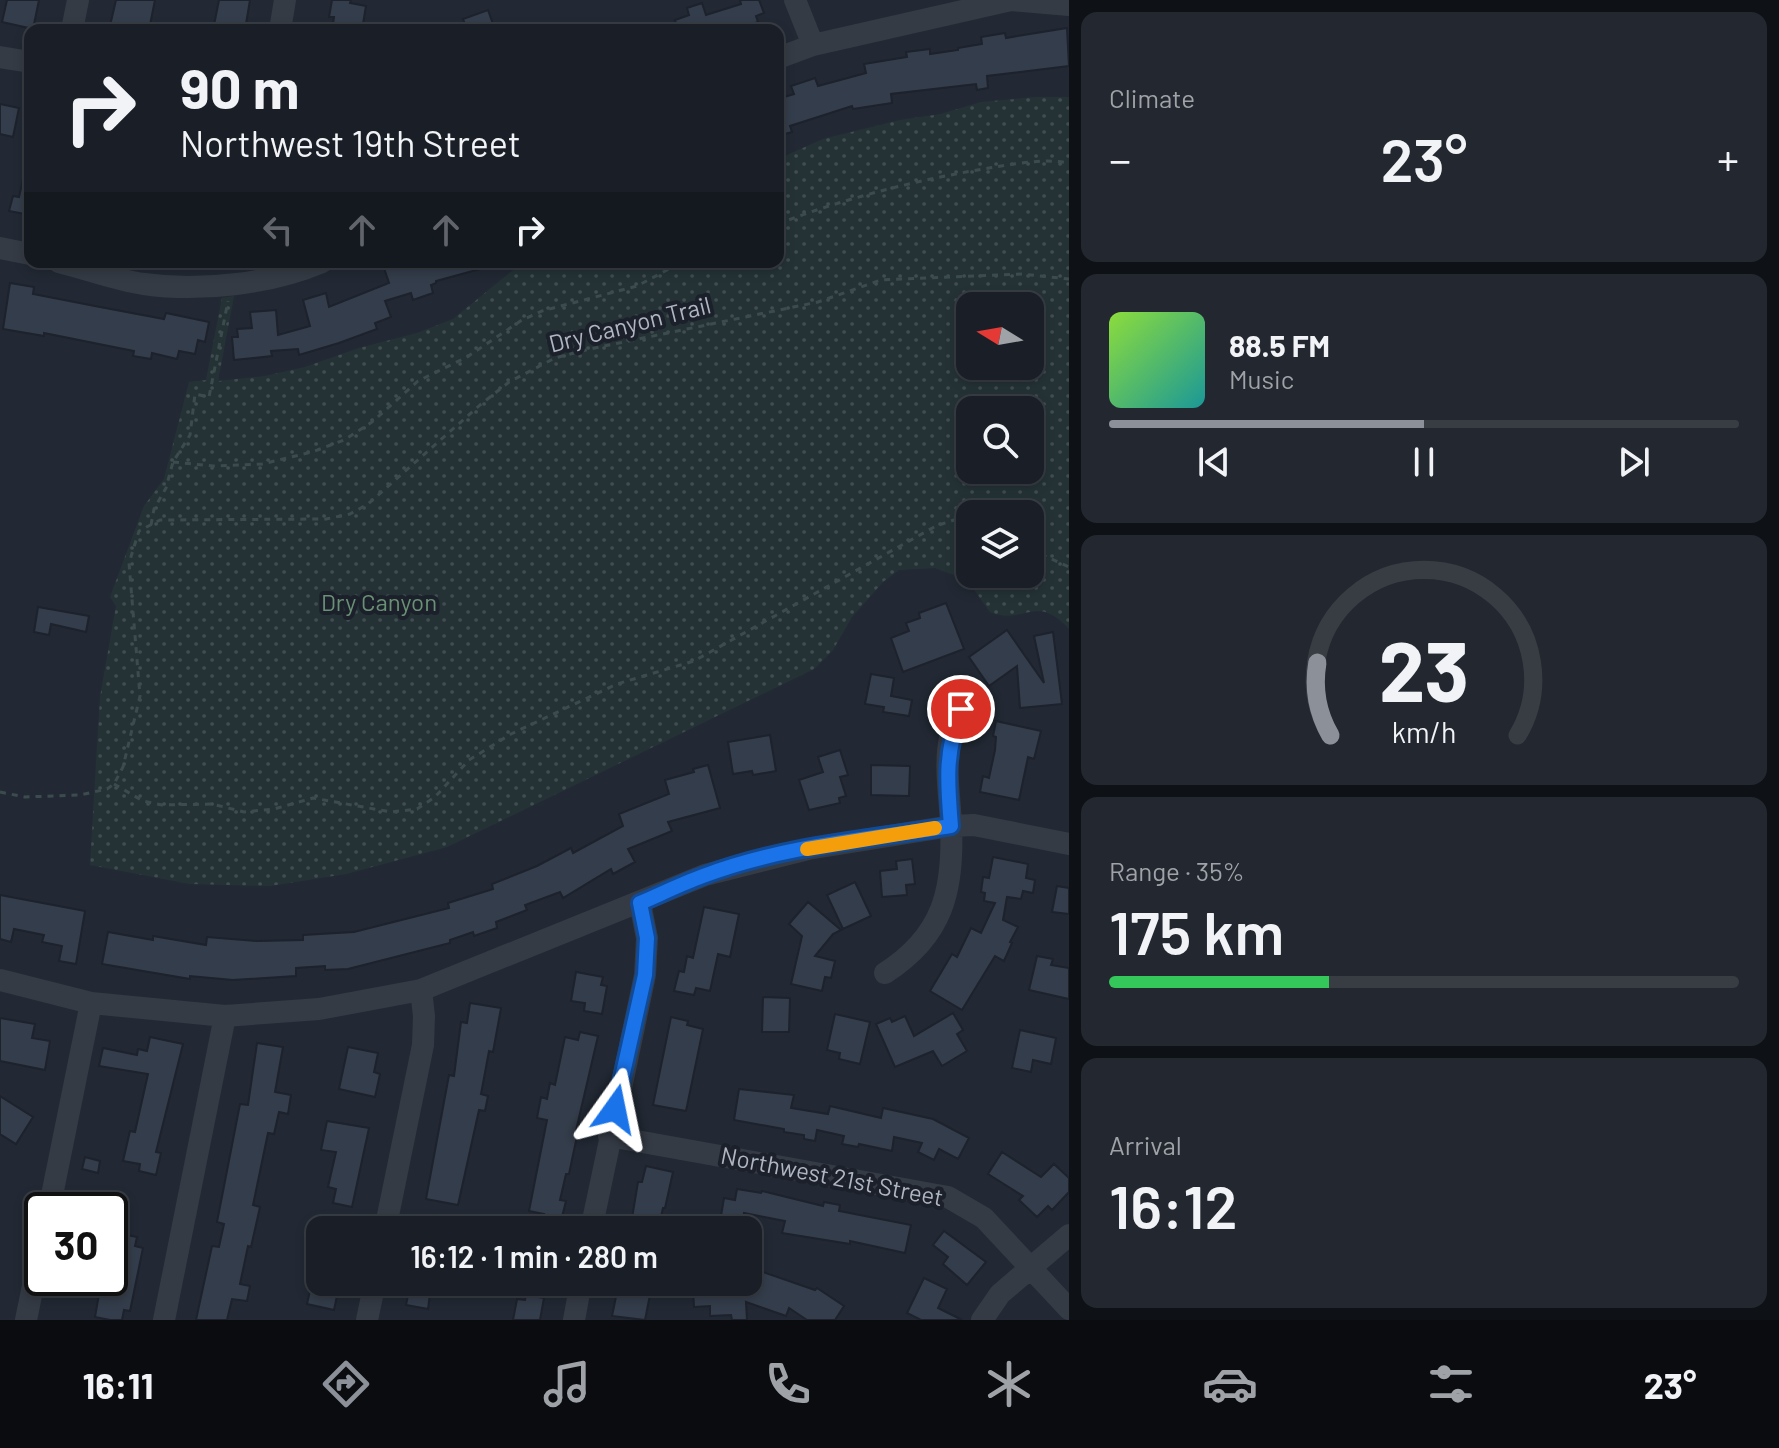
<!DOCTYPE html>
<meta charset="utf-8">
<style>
body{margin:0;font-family:Barlow,sans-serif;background:#23272f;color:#f1f3f6;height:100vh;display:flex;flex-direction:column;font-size:30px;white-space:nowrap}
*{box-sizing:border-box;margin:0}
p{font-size:26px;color:#9fa2a7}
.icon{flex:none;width:44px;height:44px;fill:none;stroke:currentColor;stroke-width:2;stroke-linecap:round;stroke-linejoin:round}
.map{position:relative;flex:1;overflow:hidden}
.panel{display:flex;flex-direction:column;gap:12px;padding:12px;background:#0e1115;width:710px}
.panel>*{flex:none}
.guide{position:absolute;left:24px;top:24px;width:760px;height:244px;border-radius:16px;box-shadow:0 4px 12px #0003,0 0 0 2px #383d44;background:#1a1f27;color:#f1f3f6;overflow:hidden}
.needle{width:52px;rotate:281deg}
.buttons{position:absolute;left:956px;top:292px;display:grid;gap:16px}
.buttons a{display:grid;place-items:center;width:88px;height:88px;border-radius:16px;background:#1a1f27;box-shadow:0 4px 12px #0003,0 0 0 2px #383d44;font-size:40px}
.speed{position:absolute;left:24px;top:1192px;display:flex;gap:16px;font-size:40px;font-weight:700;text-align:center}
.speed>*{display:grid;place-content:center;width:104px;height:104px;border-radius:50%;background:#1a1f27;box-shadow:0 4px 12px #0003,0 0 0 2px #383d44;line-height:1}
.speed .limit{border:4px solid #111;border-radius:12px;background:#fff;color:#111}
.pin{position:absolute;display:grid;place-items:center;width:68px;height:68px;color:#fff;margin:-34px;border:4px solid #fff;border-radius:50%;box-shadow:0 2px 8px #0007}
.me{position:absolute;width:88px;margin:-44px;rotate:12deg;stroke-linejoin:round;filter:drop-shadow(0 0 6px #0008)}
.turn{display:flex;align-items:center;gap:28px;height:168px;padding:0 24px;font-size:36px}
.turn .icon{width:104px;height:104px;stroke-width:2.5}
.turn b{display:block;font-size:56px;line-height:68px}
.lanes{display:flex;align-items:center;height:76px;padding:0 24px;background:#0003;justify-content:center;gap:40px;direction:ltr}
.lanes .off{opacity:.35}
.big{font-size:60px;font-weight:600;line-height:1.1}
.panel .card{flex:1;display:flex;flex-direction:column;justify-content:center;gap:12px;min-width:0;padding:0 28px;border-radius:16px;background:#23272f}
.panel .dial{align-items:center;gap:0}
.dial svg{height:208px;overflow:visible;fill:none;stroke:#383d44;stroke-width:7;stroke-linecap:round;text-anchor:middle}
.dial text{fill:#f1f3f6;stroke:none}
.song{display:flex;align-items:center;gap:24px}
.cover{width:96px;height:96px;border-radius:12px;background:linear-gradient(135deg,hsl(90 70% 55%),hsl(180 70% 35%))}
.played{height:8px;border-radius:4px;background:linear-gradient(90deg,#8c9099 50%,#383d44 50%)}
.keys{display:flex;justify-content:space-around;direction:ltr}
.heat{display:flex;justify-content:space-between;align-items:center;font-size:44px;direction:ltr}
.charge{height:12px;border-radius:6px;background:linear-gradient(90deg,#34c759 35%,#383d44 0)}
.trip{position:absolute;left:306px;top:1216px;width:456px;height:80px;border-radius:16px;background:#1a1f27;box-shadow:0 4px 12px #0003,0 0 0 2px #383d44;font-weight:600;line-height:80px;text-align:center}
.menu{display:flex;height:128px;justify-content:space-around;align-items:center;background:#0a0c10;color:#9fa2a7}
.menu .icon{width:56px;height:56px}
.menu .current{color:#8c9099}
.menu b{font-size:36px;color:#f1f3f6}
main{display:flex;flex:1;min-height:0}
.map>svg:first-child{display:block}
</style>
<main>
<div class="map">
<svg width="1069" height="1320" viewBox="0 0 1069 1320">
<defs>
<pattern id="park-dots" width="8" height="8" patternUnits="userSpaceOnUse" patternTransform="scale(2)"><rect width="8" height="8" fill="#243236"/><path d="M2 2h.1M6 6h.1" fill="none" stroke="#414d51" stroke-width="1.8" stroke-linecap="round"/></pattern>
</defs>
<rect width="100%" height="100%" fill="#222934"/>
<!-- park -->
<path fill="url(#park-dots)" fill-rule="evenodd" d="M1036 97H1069V629C1035 592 1025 626 990 612L967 580 935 568 899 570 883 582 852 617 833 650 814 669 447 847 346 874 270 886 190 884 90 865 100 697 116 606 110 597 144 506 164 479 189 382 206 380 222 298 234 296 218 381 265 376 305 367 359 348 417 333 453 319 523 262H778V159L823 139 900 120 941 114 981 102ZM970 306H1030V366H970ZM970 410H1030V470H970ZM970 514H1030V574H970Z"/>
<!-- building -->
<path fill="#343d4b" stroke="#1d222c" stroke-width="2" d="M7 0H39L33 29 2 22Z
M116 0H155L149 30H109Z
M219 0H250L245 30H213Z
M332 0H351L350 3 366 6 362 30H332L334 17H329Z
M740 0H759L764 13 756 16 758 22 734 30H678L675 20 689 15 687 8 702 3 706 15 741 4Z
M488 10 495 30H467L463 19Z
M1067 28 1069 66 987 76 988 88 977 90 976 84 891 94 892 103 853 109 852 106 790 126 792 132 778 136V96L781 98 794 94 791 86 815 78 818 86 866 73 864 64 907 57 906 52 930 49V54L958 50V48L982 44 981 37 1005 33 1006 38Z
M0 104 19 108 13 137 0 134Z
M25 171H30V215L9 211 13 196 19 197Z
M382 262H490L491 266 436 281V283L431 285 433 293 413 300 411 293 385 301 391 317 375 323 377 329 339 343 299 355 298 349 271 351 272 356 234 360 232 337H238L237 329 252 328 250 312 276 310 278 335 310 326 303 300 326 293 329 307 389 283Z
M10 283 34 287 33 294 100 307 164 319 166 313 209 322 205 342 198 340 195 354 179 351 177 359 152 353 151 359 133 356 134 351 44 333V336L3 329Z
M946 603 964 649 903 672 891 638 909 631 906 623 920 618 919 613Z
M38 607 89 616 86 632 51 624 49 635 34 632Z
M1007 630 1044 683 1034 636 1053 632 1062 704 1020 708 1017 666 989 686 969 657Z
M871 674 894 678 891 696 912 700 909 716 883 712 884 707 865 704Z
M996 721 1041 731 1034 759 1028 757 1019 800 980 792 983 776 989 778 995 750 996 737 993 736Z
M770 735 776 771 753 775 752 771 733 774 728 742Z
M840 750 848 775 840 777 846 796 839 798 840 803 809 810 799 780 823 772 818 757Z
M708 765 720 808 668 822 672 831 628 849 635 862 613 874 611 869 563 898 560 892 525 905 527 910 496 922 497 928 474 936 473 932 450 940V943L348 969 325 970V966L296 968V976L233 980 190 976V979L102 964 108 932 153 940V936L206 945 207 937 257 941 303 940V935L354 932 449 908 448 903 493 889 492 884 537 866 571 848 573 853 623 826 619 814 669 794 665 780 694 772 693 769Z
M871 765 910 766 909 796 871 795Z
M993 857 1028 864 1026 878 1035 880 1033 893 1023 891 1021 899 1007 897 1003 920 1018 927 1010 942 1012 943 1004 961 995 956 962 1010 930 991 952 954 957 957 971 928 981 933 995 903 984 901 985 893 981 892 983 877 989 878Z
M912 859 915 884 906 885 907 895 882 897 880 871 897 869 896 861Z
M855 882 871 916 843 929 827 895Z
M1057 886 1069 888V914L1052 912Z
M0 895 85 911 76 964 59 961 62 946 42 942 44 935 14 929 11 942 0 939Z
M808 902 841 930 833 934 815 956 835 961 831 978 825 977 822 991 791 984 802 936 789 924Z
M704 907 739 914 730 957 718 954 710 991 696 988 694 995 674 991 679 971 684 972 687 956 693 958Z
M1037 956 1053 959 1051 965 1069 968V999L1029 990Z
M576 972 603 977 601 985 607 986 602 1014 584 1011 585 1003 571 1001Z
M763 997 790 998 789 1032H762Z
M470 1003 501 1008 493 1052 489 1051 481 1094 488 1096 485 1111 479 1110 458 1205 426 1199 449 1075 454 1076 461 1022 467 1023Z
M953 1013 963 1030 957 1034 967 1051 942 1066 933 1051 895 1067 876 1024 890 1018 892 1022 905 1016 914 1036Z
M835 1014 870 1022 860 1064 839 1059 840 1053 827 1050Z
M671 1017 688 1021 687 1025 703 1029 686 1111 653 1105Z
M0 1018 35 1024 32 1038 50 1041 45 1070 0 1061Z
M1020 1030 1056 1038 1051 1064 1033 1060 1031 1072 1012 1068Z
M580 1032 598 1036 575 1135 577 1136 569 1174H566L560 1200 566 1201 560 1225 542 1221 544 1214 529 1211 547 1120 537 1118 541 1097 547 1099 550 1083 555 1085 565 1037 578 1040Z
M150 1037 183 1044 156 1152 161 1153 156 1175 139 1171 140 1164 123 1161 130 1131 135 1132 148 1074 99 1066 103 1048 137 1055 138 1049 147 1051Z
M257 1043 283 1047 275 1092 291 1095 288 1114 279 1112 274 1134 268 1133 253 1205 260 1207 251 1247 248 1246 240 1284 250 1286 247 1301 232 1299 227 1320H196L212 1246 219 1247 224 1224 217 1222 240 1104 248 1105Z
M348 1047 378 1053 374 1072 380 1074 375 1097 339 1089Z
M739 1089 794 1095 791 1108 828 1114 830 1106 881 1118 883 1108 933 1119 969 1138 958 1159 939 1149 934 1160 918 1152 922 1143 894 1137 892 1151 859 1144 858 1147 842 1144 844 1136 817 1130 815 1141 804 1139V1135L784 1132V1129L734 1120Z
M0 1096 33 1117 16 1144 0 1134Z
M327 1121 369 1128 352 1207 333 1203 336 1189 328 1187 336 1152 321 1150Z
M1002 1152 1041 1177 1054 1164 1069 1178V1192L1052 1210 1048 1206 1037 1217 1019 1200 1023 1196 988 1174Z
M85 1157 100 1161 98 1173 82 1169Z
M646 1166 673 1172 665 1208H663L658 1230H630L638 1182H642Z
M737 1189 761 1193 762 1191 823 1206 824 1202 840 1205 839 1211 911 1225 905 1253 850 1241V1244L782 1233 785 1221 744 1213 742 1226 720 1222 724 1198 735 1200Z
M944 1231 986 1262 967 1285 943 1264 948 1257 933 1245Z
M117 1233 137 1237 135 1246 143 1248 130 1311 124 1310 122 1320H110L95 1317 100 1288 110 1290V1265Z
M760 1271 815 1290 817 1288 844 1306 835 1320H807L789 1308 786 1316 746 1302 747 1320H732L731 1315 710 1316V1306L694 1307 693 1290 755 1286Z
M924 1278 947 1289 938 1308 962 1320H921L907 1313Z
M312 1282H340L334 1310 307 1304Z
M398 1282H449L447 1297 430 1294 428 1309 406 1305 409 1290 398 1288Z
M619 1282 652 1285 645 1320 612 1316Z
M526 1295 544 1298 540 1320H513L517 1299 525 1300Z"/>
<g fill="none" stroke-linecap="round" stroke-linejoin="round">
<!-- path -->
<path stroke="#3c4c4e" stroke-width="3" stroke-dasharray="6 6" stroke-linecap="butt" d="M778 224C845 198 917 180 989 168 1014 164 1043 158 1069 163
M173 462 213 466 262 464 312 452 344 440 372 422 418 381 467 357 522 320 542 311 637 286 682 262
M151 525 154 509 166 488 173 462 190 435 195 394 209 397 228 301
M1030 549 1069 567
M114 784 143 801 162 805 212 804 244 812 274 809 313 798 391 812 417 809 435 797 469 760 511 734 617 684 694 661 936 526 954 520 970 523
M0 792 25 797 80 795 107 789 114 784 123 767 140 696 129 563 139 531 160 520 326 519 350 514 368 504 480 405 509 382 555 358 590 349 818 302 881 280 1022 274 1069 279"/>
<!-- minor -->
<path stroke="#353b45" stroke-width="22" d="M795 0 813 45
M72 30 78 0
M280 30 285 0
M0 57 30 62
M778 58 813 45 1011 0 1069 5
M0 248 30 254
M59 262C87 269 116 280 144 284 200 292 270 284 322 262
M885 973C943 936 954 890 951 825 950 796 944 767 950 738 952 729 957 719 961 709
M0 980 91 1003 225 1016 319 1009 421 990 705 875 808 849 951 826 974 825 1069 844
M609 1136 948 1197 984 1218 1069 1309
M49 1210 91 1003
M385 1230 423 1045 424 1016 421 990
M591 1230 645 975 647 938 640 903
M26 1320 42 1242
M164 1320 225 1016
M367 1320 375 1282
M574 1320 581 1282
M982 1320 1000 1294 1069 1235"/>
</g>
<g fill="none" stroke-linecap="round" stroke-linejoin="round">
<!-- route casing -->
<g stroke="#114b97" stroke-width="20">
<path id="route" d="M615 1109 645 975 647 938 640 903C661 894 681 884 703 876 781 846 869 839 951 826 947 780 945 753 961 709"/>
</g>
<!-- route -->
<use href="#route" stroke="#1a73e8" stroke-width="14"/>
<!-- slow -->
<path stroke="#f59e0b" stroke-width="14" d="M807 849 935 828"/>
</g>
<g text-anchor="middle" stroke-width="8" stroke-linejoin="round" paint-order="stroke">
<!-- street labels -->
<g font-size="24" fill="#afb5c2" stroke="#1b202a">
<text transform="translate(630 325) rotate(-14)" y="8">Dry Canyon Trail</text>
<text transform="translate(832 1177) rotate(11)" y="8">Northwest 21st Street</text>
</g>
<!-- park labels -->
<g font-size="24" fill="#6a9075" stroke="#1b202a">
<text x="379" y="611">Dry Canyon</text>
</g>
</g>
</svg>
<div class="buttons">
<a><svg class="needle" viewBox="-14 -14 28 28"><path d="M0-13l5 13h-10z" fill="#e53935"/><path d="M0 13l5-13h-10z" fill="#9fa2a7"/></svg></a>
<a><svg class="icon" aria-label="search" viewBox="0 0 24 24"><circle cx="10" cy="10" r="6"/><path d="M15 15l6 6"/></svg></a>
<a><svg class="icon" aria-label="layers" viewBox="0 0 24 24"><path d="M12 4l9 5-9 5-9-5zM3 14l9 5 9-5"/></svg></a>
</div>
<div class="speed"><div class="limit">30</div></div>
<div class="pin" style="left:961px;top:709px;background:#d93025"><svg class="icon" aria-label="arrive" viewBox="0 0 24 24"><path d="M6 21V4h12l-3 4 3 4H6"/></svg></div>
<svg class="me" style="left:615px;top:1109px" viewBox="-20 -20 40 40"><path d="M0-17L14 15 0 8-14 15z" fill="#1a73e8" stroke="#fff" stroke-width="4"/></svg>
<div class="trip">16:12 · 1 min · 280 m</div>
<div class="guide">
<div class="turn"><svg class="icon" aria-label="right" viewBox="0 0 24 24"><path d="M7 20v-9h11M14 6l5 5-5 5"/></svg><div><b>90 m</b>Northwest 19th Street</div></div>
<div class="lanes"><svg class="icon off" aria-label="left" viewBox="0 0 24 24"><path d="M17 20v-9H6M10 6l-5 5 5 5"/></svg><svg class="icon off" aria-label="ahead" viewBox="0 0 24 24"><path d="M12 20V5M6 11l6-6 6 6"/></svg><svg class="icon off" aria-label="ahead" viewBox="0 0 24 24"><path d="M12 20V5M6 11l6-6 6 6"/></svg><svg class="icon" aria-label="right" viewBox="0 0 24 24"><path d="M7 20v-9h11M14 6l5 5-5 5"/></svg></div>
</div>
</div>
<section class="panel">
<div class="card"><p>Climate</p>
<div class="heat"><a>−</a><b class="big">23°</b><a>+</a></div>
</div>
<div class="card">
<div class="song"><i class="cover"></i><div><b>88.5 FM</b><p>Music</p></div></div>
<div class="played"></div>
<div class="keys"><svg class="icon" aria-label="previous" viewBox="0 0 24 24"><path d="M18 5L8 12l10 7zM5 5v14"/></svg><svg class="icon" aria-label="pause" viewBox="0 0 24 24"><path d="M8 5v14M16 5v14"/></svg><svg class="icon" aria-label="next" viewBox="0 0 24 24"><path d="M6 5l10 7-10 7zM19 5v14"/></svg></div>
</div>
<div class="card dial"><svg viewBox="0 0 100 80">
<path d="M14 69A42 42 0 1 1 86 69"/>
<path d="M14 69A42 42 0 0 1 9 41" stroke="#8c9099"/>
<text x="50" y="56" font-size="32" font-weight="700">23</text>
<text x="50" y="72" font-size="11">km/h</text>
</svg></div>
<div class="card"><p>Range · 35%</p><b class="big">175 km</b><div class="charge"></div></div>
<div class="card"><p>Arrival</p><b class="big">16:12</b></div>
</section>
</main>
<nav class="menu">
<b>16:11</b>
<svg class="icon current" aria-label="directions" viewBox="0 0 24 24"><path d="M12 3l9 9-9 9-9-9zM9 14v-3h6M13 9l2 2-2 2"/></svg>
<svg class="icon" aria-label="music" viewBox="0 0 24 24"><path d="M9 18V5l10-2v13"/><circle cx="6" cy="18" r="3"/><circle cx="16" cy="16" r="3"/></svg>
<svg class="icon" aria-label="phone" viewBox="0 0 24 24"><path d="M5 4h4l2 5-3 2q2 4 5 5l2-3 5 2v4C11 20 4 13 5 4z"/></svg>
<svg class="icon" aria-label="climate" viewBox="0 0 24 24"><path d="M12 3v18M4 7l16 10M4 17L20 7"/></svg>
<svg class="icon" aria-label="car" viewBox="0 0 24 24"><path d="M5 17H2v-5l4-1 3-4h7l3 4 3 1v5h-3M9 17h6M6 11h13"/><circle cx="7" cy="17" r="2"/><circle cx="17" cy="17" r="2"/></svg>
<svg class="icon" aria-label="filters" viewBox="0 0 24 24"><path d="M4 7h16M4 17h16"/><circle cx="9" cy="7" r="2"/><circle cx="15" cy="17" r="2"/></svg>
<b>23°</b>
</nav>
